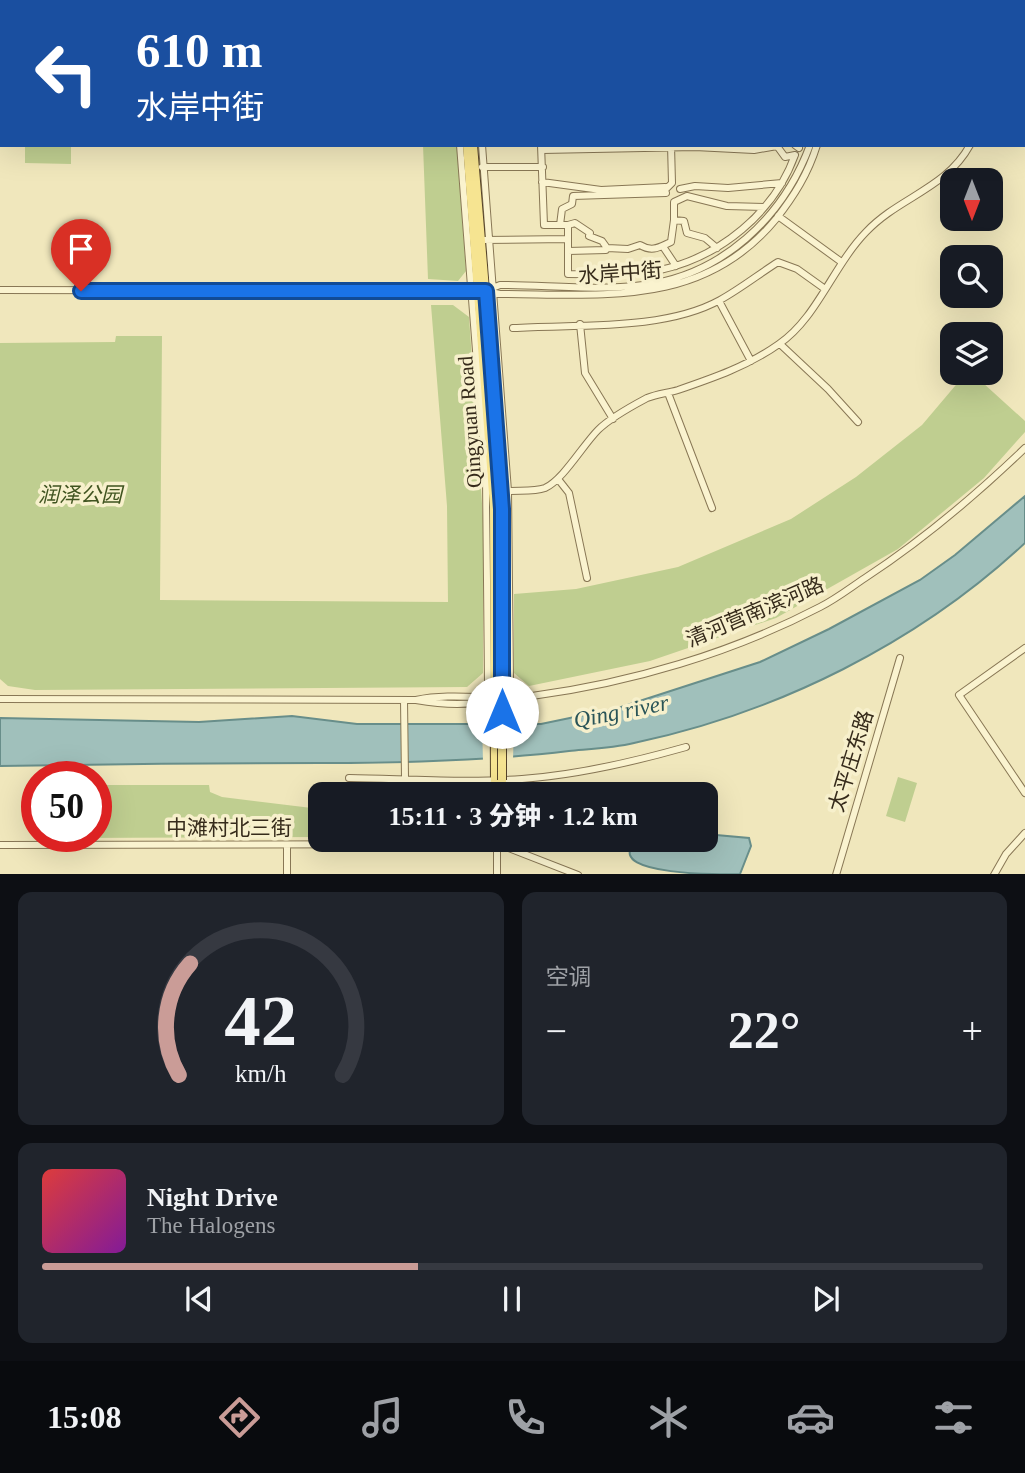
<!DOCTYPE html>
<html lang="zh">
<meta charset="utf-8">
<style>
body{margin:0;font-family:"Times New Roman","Noto Sans SC",serif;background:#20242c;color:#f1f3f6;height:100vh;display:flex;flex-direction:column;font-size:26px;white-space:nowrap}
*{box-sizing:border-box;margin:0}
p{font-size:23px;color:#9ea1a6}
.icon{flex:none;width:38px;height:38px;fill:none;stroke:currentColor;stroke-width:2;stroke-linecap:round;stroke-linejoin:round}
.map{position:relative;height:874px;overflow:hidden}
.panel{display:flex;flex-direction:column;gap:18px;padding:18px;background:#0d0f14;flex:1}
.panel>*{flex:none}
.top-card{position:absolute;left:0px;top:0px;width:1026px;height:147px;box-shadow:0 7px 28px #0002;background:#1a4fa0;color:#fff;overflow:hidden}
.needle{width:46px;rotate:180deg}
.tools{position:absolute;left:940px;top:168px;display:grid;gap:14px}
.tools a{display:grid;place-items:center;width:63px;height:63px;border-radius:14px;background:#171b24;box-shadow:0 7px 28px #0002;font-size:35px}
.speed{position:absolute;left:21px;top:761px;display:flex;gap:14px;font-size:35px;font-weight:700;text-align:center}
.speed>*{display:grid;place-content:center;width:91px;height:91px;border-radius:50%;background:#171b24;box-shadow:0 7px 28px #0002;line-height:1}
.speed .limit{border:10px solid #d22;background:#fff;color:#111}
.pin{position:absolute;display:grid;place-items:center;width:60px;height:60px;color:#fff;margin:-72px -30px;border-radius:50% 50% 50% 0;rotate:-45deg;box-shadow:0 0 7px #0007}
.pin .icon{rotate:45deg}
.me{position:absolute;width:77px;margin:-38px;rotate:0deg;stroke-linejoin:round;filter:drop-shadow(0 0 5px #0008)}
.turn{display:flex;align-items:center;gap:24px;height:147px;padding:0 21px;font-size:32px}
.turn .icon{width:91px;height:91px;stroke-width:2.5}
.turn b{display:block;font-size:49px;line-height:60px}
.big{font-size:52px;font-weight:800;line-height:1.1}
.panel .tile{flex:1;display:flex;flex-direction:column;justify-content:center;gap:10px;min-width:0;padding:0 24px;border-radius:14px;background:#20242c}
.panel .dial{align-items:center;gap:0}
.dial svg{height:182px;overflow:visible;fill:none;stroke:#363941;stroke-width:7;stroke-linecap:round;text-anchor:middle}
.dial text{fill:#f1f3f6;stroke:none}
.song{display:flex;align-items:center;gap:21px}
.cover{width:84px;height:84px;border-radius:10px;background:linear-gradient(135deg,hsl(0 70% 55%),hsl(290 70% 35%))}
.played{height:7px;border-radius:4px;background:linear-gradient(90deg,#ca9c97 40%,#363941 40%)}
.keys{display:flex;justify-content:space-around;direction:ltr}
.heat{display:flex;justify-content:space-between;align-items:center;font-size:38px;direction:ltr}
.panel .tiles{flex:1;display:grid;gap:18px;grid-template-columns:1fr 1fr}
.tile:last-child{grid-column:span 2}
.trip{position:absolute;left:308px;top:782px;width:410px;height:70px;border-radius:14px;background:#171b24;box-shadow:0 7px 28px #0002;font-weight:800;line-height:70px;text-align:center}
.tab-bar{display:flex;height:112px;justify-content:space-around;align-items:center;background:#090b0e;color:#9ea1a6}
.tab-bar .icon{width:49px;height:49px}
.tab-bar .on{color:#ca9c97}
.tab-bar b{font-size:32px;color:#f1f3f6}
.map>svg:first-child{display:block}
</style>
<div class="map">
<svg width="1025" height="875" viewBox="0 0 1025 875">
<rect width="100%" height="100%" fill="#f0e7bc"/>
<!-- green -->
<path fill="#bfce90" d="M25 145H71V164L25 163Z
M423 145H457L466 271 458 281 428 279Z
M431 305H453L469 317 483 518V673L467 687 35 690 8 686 0 679V343L115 342 116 336H162L160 600 448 602 447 506Z
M966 373H972L1025 421V432L984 478 898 549 776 618 650 661 529 686 514 673V594L576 589 678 567 791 519 856 477 922 425Z
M898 777 917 783 905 822 886 816Z
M96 785H209L210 792 222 797 320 809V837L69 838 96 836Z"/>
<!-- water -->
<path fill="#a0c0bb" stroke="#688e8a" stroke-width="2" d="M1025 496V543C918 643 777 713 634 743 613 748 590 749 569 751 486 761 403 763 320 763 213 763 107 764 0 766V718L199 722 292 716 357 724H541L618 708 760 662 829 629 920 580 955 555Z
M705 834 749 838 751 846 740 874C722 875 609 875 633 845 643 842 653 845 663 844 678 842 690 840 705 840Z"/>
<!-- pier -->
<path fill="#f0e7bc" d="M482 720H514L513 760 483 762Z"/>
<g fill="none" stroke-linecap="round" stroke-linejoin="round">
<!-- minor casing -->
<g stroke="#875" stroke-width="8">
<path id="minor" d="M457 0V2
M481 0V2
M679 0V2
M876 0 880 2
M897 0 901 2
M840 2V0
M851 2V0
M1024 65 1025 66
M1024 75 1025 76
M460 145 486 479 488 682 493 696
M482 145 508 491 510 679 502 695
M541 145 544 225H568V239
M795 145 799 148
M482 167H543
M542 182 601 190 665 187
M666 189 672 183 671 145
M680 189 695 186 728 188 782 183
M778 216 840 261
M560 225 562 209 572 204 573 196 666 193
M568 225 575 223 590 233 589 236 602 241 607 248 628 249 640 245C653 253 661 246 671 242L674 220
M482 240 568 239V274C599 274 630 276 660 270 720 257 774 213 795 155L785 157 777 146 754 150 695 147 542 150
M664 248 676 266
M717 248 705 238 687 233 684 221 674 220V202L687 196 727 206 764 207
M568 251 606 250 607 248
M490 289 500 285C547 285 596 291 643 285 722 275 783 218 810 145
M0 290 486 291 500 294C603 294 703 308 776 219 794 196 808 174 817 145
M719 301 751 361
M580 324 585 373 613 419
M513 328C576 324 664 331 720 300 740 289 759 274 778 262L797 269 825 289
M780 344 828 389 858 422
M668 393 712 508
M558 479 569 493 587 578
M508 491C519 490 534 492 545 488 563 480 583 445 598 430 611 417 632 406 647 398 657 394 668 393 678 390 713 378 748 366 779 344 817 318 833 266 866 232 899 197 946 189 970 145
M1025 648 959 695 1025 793
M0 699 416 700C439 704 469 707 491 699
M404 700 405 778
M416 700C454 692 494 701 532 696 630 683 732 653 820 607 836 599 850 588 865 578 923 540 975 496 1025 448
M349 778C407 779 465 783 522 779 577 775 633 762 686 747
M0 845 488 844 506 847 578 875
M287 845V875
M497 846V875
M836 875 900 658
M994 875 1006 854 1025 833"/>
</g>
<!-- major casing -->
<g stroke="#55432a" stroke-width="10">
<path id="major" d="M463 0V2
M472 2V0
M467 145 494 507 495 794
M473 145 500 470 502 708
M502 780V794
M497 846 500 840"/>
</g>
<!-- minor -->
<use href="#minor" stroke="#faf3cf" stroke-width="6"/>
<!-- major -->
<use href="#major" stroke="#f6e491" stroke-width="8"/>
<!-- major-bridge casing -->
<g stroke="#55432a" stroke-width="10" stroke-linecap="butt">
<path id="major-bridge" d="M502 708V780"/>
</g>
<!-- major-bridge -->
<use href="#major-bridge" stroke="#f6e491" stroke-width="8"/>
</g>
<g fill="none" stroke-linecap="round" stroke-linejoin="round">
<!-- route casing -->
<g stroke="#114b97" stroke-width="18">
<path id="route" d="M81 291H486L502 509V712"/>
</g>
<!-- route -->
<use href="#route" stroke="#1a73e8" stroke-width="12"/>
</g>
<g text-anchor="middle" stroke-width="7" stroke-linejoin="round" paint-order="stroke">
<!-- street labels -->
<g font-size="21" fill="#362b1b" stroke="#f7f0cc">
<text transform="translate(620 273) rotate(-4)" y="7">水岸中街</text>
<text transform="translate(470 422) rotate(-94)" y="7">Qingyuan Road</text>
<text transform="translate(755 612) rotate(-23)" y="7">清河营南滨河路</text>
<text transform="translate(851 761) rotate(-73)" y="7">太平庄东路</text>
<text x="229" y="835">中滩村北三街</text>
</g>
<!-- park labels -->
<g font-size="21" font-style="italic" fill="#405420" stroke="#f7f0cc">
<text x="80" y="502">润泽公园</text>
</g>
<!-- water labels -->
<g font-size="23" font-style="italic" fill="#295457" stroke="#f7f0cc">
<text transform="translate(621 711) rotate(-11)" y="8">Qing river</text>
</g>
</g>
</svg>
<div class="tools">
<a><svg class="needle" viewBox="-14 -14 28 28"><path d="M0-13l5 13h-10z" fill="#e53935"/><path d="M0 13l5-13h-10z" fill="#9ea1a6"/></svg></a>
<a><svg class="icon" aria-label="search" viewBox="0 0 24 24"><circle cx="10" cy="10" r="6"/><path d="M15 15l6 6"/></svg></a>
<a><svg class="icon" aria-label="layers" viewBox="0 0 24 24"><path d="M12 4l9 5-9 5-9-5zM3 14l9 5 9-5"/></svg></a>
</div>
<div class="speed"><div class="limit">50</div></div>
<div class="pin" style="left:81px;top:291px;background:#d93025"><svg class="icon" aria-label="arrive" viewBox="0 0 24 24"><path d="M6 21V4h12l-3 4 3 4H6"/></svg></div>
<svg class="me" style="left:502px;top:712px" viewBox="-20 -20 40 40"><circle r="19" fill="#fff"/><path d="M0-13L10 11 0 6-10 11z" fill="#1a73e8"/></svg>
<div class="trip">15:11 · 3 分钟 · 1.2 km</div>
<div class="top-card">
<div class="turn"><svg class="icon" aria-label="left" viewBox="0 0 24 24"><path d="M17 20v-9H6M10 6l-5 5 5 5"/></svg><div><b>610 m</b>水岸中街</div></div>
</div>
</div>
<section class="panel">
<div class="tiles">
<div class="tile dial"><svg viewBox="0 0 100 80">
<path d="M14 69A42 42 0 1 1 86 69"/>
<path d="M14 69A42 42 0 0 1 19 20" stroke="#ca9c97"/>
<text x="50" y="56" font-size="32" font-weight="700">42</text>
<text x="50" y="72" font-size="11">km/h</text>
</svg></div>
<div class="tile"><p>空调</p>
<div class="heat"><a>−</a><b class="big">22°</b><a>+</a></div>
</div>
<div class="tile">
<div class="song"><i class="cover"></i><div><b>Night Drive</b><p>The Halogens</p></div></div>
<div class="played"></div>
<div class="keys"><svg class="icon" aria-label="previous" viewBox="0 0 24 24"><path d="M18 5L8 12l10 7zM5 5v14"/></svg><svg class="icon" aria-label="pause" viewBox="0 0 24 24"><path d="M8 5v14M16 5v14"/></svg><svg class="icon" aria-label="next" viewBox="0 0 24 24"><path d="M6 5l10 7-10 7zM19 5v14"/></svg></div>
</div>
</div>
</section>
<nav class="tab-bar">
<b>15:08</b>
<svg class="icon on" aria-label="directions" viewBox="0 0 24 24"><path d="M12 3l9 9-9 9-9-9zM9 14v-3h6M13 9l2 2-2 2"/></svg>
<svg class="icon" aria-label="music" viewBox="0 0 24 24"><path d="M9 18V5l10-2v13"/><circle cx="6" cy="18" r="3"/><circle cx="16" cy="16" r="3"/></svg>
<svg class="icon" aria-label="phone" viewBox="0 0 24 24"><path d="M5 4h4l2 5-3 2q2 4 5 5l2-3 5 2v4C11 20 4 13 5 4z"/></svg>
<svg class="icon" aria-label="climate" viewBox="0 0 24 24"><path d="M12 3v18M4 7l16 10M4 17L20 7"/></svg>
<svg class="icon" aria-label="car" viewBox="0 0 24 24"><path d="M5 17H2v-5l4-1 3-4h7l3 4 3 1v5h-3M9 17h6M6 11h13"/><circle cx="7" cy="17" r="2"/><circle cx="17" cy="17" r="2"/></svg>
<svg class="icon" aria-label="filters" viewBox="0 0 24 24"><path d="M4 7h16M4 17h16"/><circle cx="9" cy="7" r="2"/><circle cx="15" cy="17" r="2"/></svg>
</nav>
